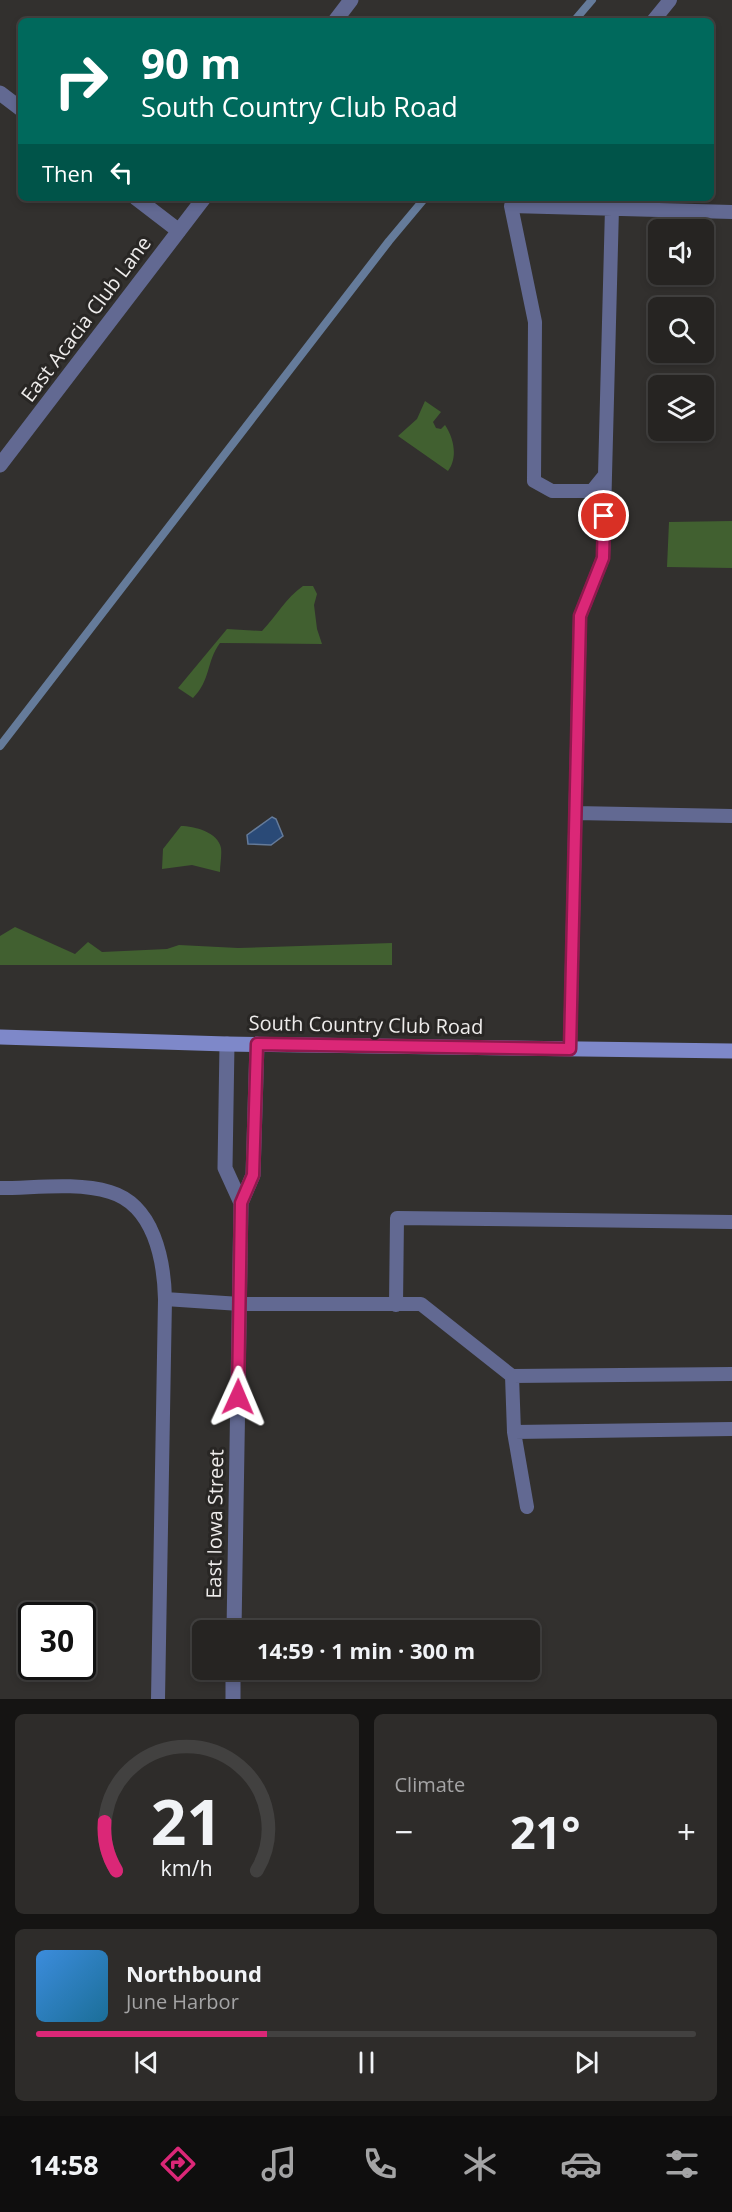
<!DOCTYPE html>
<meta charset="utf-8">
<style>
body{margin:0;font-family:"Open Sans",sans-serif;background:#2e2c2a;color:#f1f3f6;height:100vh;display:flex;flex-direction:column;font-size:22px;white-space:nowrap}
*{box-sizing:border-box;margin:0}
p{font-size:20px;color:#a4a4a5}
.icon{flex:none;width:33px;height:33px;fill:none;stroke:currentColor;stroke-width:2;stroke-linecap:round;stroke-linejoin:round}
.map{position:relative;height:1699px;overflow:hidden}
.panel{display:flex;flex-direction:column;gap:15px;padding:15px;background:#151413;flex:1}
.panel>*{flex:none}
.guide{position:absolute;left:18px;top:18px;width:696px;height:183px;border-radius:9px;box-shadow:0 3px 9px #0003,0 0 0 2px #424140;background:#00695c;color:#fff;overflow:hidden}
.controls{position:absolute;left:648px;top:219px;display:grid;gap:12px}
.controls a{display:grid;place-items:center;width:66px;height:66px;border-radius:9px;background:#262422;box-shadow:0 3px 9px #0003,0 0 0 2px #424140;font-size:30px}
.speed{position:absolute;left:18px;top:1602px;display:flex;gap:12px;font-size:30px;font-weight:700;text-align:center}
.speed>*{display:grid;place-content:center;width:78px;height:78px;border-radius:50%;background:#262422;box-shadow:0 3px 9px #0003,0 0 0 2px #424140;line-height:1}
.speed .limit{border:3px solid #111;border-radius:9px;background:#fff;color:#111}
.pin{position:absolute;display:grid;place-items:center;width:51px;height:51px;color:#fff;margin:-26px;border:3px solid #fff;border-radius:50%;box-shadow:0 2px 6px #0007}
.me{position:absolute;width:66px;margin:-33px;rotate:1deg;stroke-linejoin:round;filter:drop-shadow(0 0 4px #0008)}
.turn{display:flex;align-items:center;gap:21px;height:126px;padding:0 24px;font-size:27px}
.turn .icon{width:78px;height:78px;stroke-width:2.5}
.turn b{display:block;font-size:42px;line-height:51px}
.then{display:flex;align-items:center;height:57px;padding:0 24px;background:#0003;gap:12px;font-size:22px}
.big{font-size:45px;font-weight:700;line-height:1.1}
.panel .widget{flex:1;display:flex;flex-direction:column;justify-content:center;gap:9px;min-width:0;padding:0 21px;border-radius:9px;background:#2e2c2a}
.panel .dial{align-items:center;gap:0}
.dial svg{height:156px;overflow:visible;fill:none;stroke:#424140;stroke-width:7;stroke-linecap:round;text-anchor:middle}
.dial text{fill:#f1f3f6;stroke:none}
.song{display:flex;align-items:center;gap:18px}
.cover{width:72px;height:72px;border-radius:9px;background:linear-gradient(135deg,hsl(210 70% 55%),hsl(200 70% 35%))}
.played{height:6px;border-radius:3px;background:linear-gradient(90deg,#db2777 35%,#424140 35%)}
.keys{display:flex;justify-content:space-around;direction:ltr}
.heat{display:flex;justify-content:space-between;align-items:center;font-size:33px;direction:ltr}
.panel .tiles{flex:1;display:grid;gap:15px;grid-template-columns:1fr 1fr}
.widget:last-child{grid-column:span 2}
.trip{position:absolute;left:192px;top:1620px;width:348px;height:60px;border-radius:9px;background:#262422;box-shadow:0 3px 9px #0003,0 0 0 2px #424140;font-weight:700;line-height:60px;text-align:center}
.tabs{display:flex;height:96px;justify-content:space-around;align-items:center;background:#0f0e0e;color:#a4a4a5}
.tabs .icon{width:42px;height:42px}
.tabs .selected{color:#db2777}
.tabs b{font-size:27px;color:#f1f3f6}
.map>svg:first-child{display:block}
</style>
<div class="map">
<svg width="732" height="1699" viewBox="0 0 732 1699">
<rect width="100%" height="100%" fill="#32302e"/>
<!-- green -->
<path fill="#416030" d="M425 401 441 412 433 422 436 428 441 429 445 425C454 438 458 458 448 471L398 436 417 419Z
M732 521V568L667 567 669 522Z
M303 586H313L317 594 314 605 317 629 322 644 220 643C206 662 211 680 193 698L178 688 227 629 262 631C277 615 286 598 303 586Z
M181 826C194 826 218 832 221 848 222 855 220 864 220 872L192 865 162 869 163 849Z
M15 927 75 954 88 942 102 952 167 949 179 945 238 948 392 943V965H0V936Z"/>
<!-- water -->
<path fill="#2a4a77" stroke="#657b9a" stroke-width="1.5" d="M272 817 276 819 283 836 271 845 248 844 247 835Z"/>
<g fill="none" stroke-linecap="round" stroke-linejoin="round">
<!-- stream -->
<path stroke="#657b9a" stroke-width="8" d="M574 21 592 0
M0 746 389 241 425 198"/>
<!-- lane -->
<path stroke="#626992" stroke-width="14" d="M653 21 670 0
M517 198 511 206 535 322 534 481 552 491H592L605 475 612 208
M511 206 732 212
M575 813 732 816
M570 1049 580 616 603 558 605 475
M0 1188C35 1188 76 1182 110 1192 154 1205 164 1260 165 1299L158 1699
M165 1299 240 1304H421L512 1376 732 1374
M396 1305 397 1218 732 1222
M512 1376 514 1432 732 1429
M514 1432 527 1507"/>
<!-- street -->
<path stroke="#626992" stroke-width="15" d="M335 21 351 0
M0 93 21 109
M136 198 179 231
M0 465 204 198
M227 1044 225 1168 241 1203 253 1175 257 1044
M234 1630 241 1203
M233 1699V1670"/>
<!-- secondary -->
<path stroke="#7e88c9" stroke-width="15" d="M0 1037 227 1044 732 1051"/>
</g>
<g fill="none" stroke-linecap="round" stroke-linejoin="round">
<!-- route casing -->
<g stroke="#8e194d" stroke-width="15">
<path id="route" d="M238 1397 241 1203 253 1175 257 1044 570 1049 580 616 603 558 604 516"/>
</g>
<!-- route -->
<use href="#route" stroke="#db2777" stroke-width="10"/>
</g>
<g text-anchor="middle" stroke-width="6" stroke-linejoin="round" paint-order="stroke">
<!-- street labels -->
<g font-size="20" fill="#eeeceb" stroke="#282624">
<text transform="translate(86 319) rotate(-53)" y="7">East Acacia Club Lane</text>
<text transform="translate(366 1025) rotate(1)" y="7">South Country Club Road</text>
<text transform="translate(215 1524) rotate(-89)" y="7">East Iowa Street</text>
</g>
</g>
</svg>
<div class="controls">
<a><svg class="icon" aria-label="sound" viewBox="0 0 24 24"><path d="M4 9h4l5-4v14l-5-4H4zM17 9q2 3 0 6"/></svg></a>
<a><svg class="icon" aria-label="search" viewBox="0 0 24 24"><circle cx="10" cy="10" r="6"/><path d="M15 15l6 6"/></svg></a>
<a><svg class="icon" aria-label="layers" viewBox="0 0 24 24"><path d="M12 4l9 5-9 5-9-5zM3 14l9 5 9-5"/></svg></a>
</div>
<div class="speed"><div class="limit">30</div></div>
<div class="pin" style="left:604px;top:516px;background:#d93025"><svg class="icon" aria-label="arrive" viewBox="0 0 24 24"><path d="M6 21V4h12l-3 4 3 4H6"/></svg></div>
<svg class="me" style="left:238px;top:1397px" viewBox="-20 -20 40 40"><path d="M0-17L14 15 0 8-14 15z" fill="#db2777" stroke="#fff" stroke-width="4"/></svg>
<div class="trip">14:59 · 1 min · 300 m</div>
<div class="guide">
<div class="turn"><svg class="icon" aria-label="right" viewBox="0 0 24 24"><path d="M7 20v-9h11M14 6l5 5-5 5"/></svg><div><b>90 m</b>South Country Club Road</div></div>
<div class="then">Then<svg class="icon" aria-label="left" viewBox="0 0 24 24"><path d="M17 20v-9H6M10 6l-5 5 5 5"/></svg></div>
</div>
</div>
<section class="panel">
<div class="tiles">
<div class="widget dial"><svg viewBox="0 0 100 80">
<path d="M14 69A42 42 0 1 1 86 69"/>
<path d="M14 69A42 42 0 0 1 8 44" stroke="#db2777"/>
<text x="50" y="56" font-size="32" font-weight="700">21</text>
<text x="50" y="72" font-size="11">km/h</text>
</svg></div>
<div class="widget"><p>Climate</p>
<div class="heat"><a>−</a><b class="big">21°</b><a>+</a></div>
</div>
<div class="widget">
<div class="song"><i class="cover"></i><div><b>Northbound</b><p>June Harbor</p></div></div>
<div class="played"></div>
<div class="keys"><svg class="icon" aria-label="previous" viewBox="0 0 24 24"><path d="M18 5L8 12l10 7zM5 5v14"/></svg><svg class="icon" aria-label="pause" viewBox="0 0 24 24"><path d="M8 5v14M16 5v14"/></svg><svg class="icon" aria-label="next" viewBox="0 0 24 24"><path d="M6 5l10 7-10 7zM19 5v14"/></svg></div>
</div>
</div>
</section>
<nav class="tabs">
<b>14:58</b>
<svg class="icon selected" aria-label="directions" viewBox="0 0 24 24"><path d="M12 3l9 9-9 9-9-9zM9 14v-3h6M13 9l2 2-2 2"/></svg>
<svg class="icon" aria-label="music" viewBox="0 0 24 24"><path d="M9 18V5l10-2v13"/><circle cx="6" cy="18" r="3"/><circle cx="16" cy="16" r="3"/></svg>
<svg class="icon" aria-label="phone" viewBox="0 0 24 24"><path d="M5 4h4l2 5-3 2q2 4 5 5l2-3 5 2v4C11 20 4 13 5 4z"/></svg>
<svg class="icon" aria-label="climate" viewBox="0 0 24 24"><path d="M12 3v18M4 7l16 10M4 17L20 7"/></svg>
<svg class="icon" aria-label="car" viewBox="0 0 24 24"><path d="M5 17H2v-5l4-1 3-4h7l3 4 3 1v5h-3M9 17h6M6 11h13"/><circle cx="7" cy="17" r="2"/><circle cx="17" cy="17" r="2"/></svg>
<svg class="icon" aria-label="filters" viewBox="0 0 24 24"><path d="M4 7h16M4 17h16"/><circle cx="9" cy="7" r="2"/><circle cx="15" cy="17" r="2"/></svg>
</nav>
